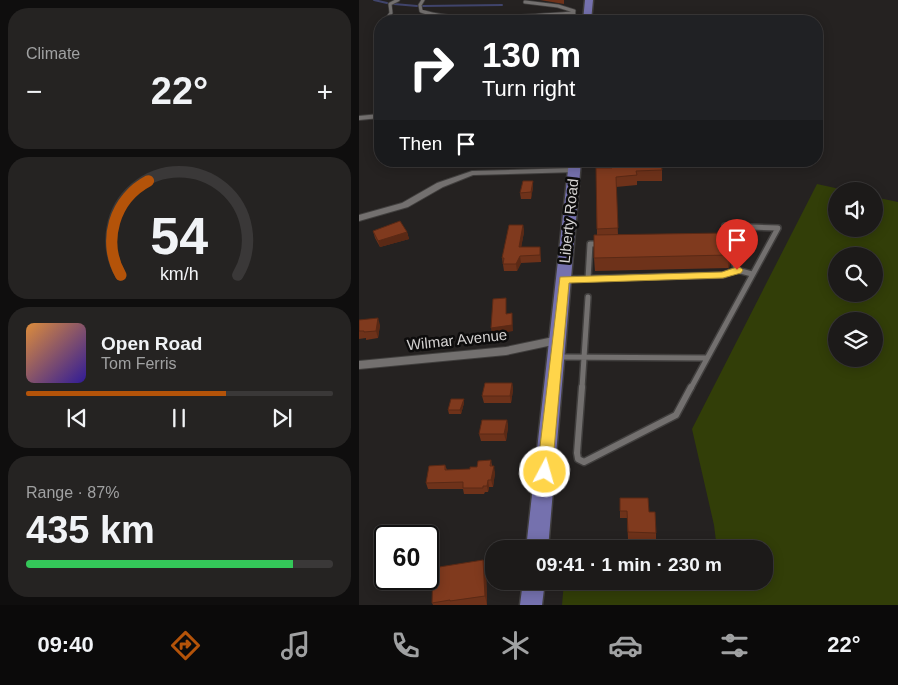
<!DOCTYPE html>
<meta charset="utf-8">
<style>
body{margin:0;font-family:Helvetica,sans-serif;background:#252322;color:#f1f3f6;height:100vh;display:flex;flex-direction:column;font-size:19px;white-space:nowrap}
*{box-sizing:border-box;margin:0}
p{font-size:16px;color:#a0a1a2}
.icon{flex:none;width:28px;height:28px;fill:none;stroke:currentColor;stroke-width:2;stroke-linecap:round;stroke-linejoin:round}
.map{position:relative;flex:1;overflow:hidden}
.drawer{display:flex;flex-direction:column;gap:8px;padding:8px;background:#0f0e0e;width:359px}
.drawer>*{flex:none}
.top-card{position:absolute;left:15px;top:15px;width:449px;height:152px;border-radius:20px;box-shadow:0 2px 12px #0003,0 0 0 1px #3a3838;background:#202124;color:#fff;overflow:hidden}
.fabs{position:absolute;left:469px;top:182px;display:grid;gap:10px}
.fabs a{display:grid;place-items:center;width:55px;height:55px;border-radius:50%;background:#1c1a19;box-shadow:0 2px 12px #0003,0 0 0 1px #3a3838;font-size:25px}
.speed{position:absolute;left:15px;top:525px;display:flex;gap:10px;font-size:25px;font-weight:700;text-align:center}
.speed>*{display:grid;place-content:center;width:65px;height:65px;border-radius:50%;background:#1c1a19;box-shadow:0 2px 12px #0003,0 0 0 1px #3a3838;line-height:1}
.speed .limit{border:2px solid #111;border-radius:8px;background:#fff;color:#111}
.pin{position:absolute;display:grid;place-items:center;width:42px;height:42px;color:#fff;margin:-51px -21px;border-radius:50% 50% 50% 0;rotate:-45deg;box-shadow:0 0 5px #0007}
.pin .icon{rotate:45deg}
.me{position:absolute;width:55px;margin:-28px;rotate:6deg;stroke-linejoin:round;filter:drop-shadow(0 0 4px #0008)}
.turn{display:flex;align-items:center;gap:18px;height:105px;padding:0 25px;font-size:22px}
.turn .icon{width:65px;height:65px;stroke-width:2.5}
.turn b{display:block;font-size:35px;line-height:42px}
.then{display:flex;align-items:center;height:48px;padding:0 25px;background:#0003;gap:10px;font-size:19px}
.big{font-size:38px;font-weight:700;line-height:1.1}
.drawer .card{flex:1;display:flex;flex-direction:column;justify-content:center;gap:8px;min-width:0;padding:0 18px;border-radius:20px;background:#252322}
.drawer .dial{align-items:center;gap:0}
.dial svg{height:130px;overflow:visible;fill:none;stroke:#3a3838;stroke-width:7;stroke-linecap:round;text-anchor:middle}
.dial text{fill:#f1f3f6;stroke:none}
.song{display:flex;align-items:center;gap:15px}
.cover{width:60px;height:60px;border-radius:8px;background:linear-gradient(135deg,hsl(30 70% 55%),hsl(250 70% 35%))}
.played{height:5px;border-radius:2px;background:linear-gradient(90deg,#b45309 65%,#3a3838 65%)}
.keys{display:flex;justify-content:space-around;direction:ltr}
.heat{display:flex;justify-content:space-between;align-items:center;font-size:28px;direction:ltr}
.charge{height:8px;border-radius:4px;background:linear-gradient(90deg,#34c759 87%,#3a3838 0)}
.trip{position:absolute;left:126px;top:540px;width:288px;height:50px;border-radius:20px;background:#1c1a19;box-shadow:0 2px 12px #0003,0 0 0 1px #3a3838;font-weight:700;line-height:50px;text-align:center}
.tab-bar{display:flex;height:80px;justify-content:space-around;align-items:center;background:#0b0a0a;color:#a0a1a2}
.tab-bar .icon{width:35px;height:35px}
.tab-bar .current{color:#b45309}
.tab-bar b{font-size:22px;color:#f1f3f6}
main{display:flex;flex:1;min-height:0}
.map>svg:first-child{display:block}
</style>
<main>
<section class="drawer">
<div class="card"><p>Climate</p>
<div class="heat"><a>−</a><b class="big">22°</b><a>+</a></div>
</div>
<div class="card dial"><svg viewBox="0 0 100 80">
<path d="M14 69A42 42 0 1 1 86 69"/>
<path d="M14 69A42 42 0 0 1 31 11" stroke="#b45309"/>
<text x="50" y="56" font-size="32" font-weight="700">54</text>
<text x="50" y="72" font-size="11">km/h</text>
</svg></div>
<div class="card">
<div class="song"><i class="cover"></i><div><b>Open Road</b><p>Tom Ferris</p></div></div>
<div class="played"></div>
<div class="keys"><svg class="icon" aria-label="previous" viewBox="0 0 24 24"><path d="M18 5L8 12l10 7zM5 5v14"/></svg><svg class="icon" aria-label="pause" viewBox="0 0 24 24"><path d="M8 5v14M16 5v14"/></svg><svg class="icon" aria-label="next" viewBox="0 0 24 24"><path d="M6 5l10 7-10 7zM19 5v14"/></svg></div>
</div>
<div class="card"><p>Range · 87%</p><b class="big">435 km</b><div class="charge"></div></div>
</section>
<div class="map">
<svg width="540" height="605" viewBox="0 0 540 605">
<rect width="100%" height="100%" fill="#252221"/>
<!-- green -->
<path fill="#323e08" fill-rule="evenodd" d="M458 184 490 191H478V229H515V197L539 202V605H203L205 582 405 581V549H358L355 525 333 429ZM478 256H515V294H478ZM478 321H515V359H478Z"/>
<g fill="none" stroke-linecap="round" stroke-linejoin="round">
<!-- stream -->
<path stroke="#40446b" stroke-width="2" d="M15 0 28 3
M35 4 58 6
M64 6 143 5"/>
<!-- lane-far2 casing -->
<g stroke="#413f3e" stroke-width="4.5">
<path id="lane-far2" d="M64 0 61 5 62 11C100 24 173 15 215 13
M166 2 199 6 215 11
M29 17 32 13 31 4 39 0"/>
</g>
<!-- lane-far1 casing -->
<g stroke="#413f3e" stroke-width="8">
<path id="lane-far1" d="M378 270 393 274
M207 279 364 275 378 270 368 242 366 226 419 228 332 388
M229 279 231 244H240
M200 357 347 358
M223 388 229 297"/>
</g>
<!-- lane casing -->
<g stroke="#413f3e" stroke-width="9">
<path id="lane" d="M223 387 218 453 219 459 225 462 317 415 332 387"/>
</g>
<!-- street casing -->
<g stroke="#413f3e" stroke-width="2">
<path id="street" d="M21 114V118L0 120V116Z
M215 168 219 170 218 172 114 175 84 187 49 207 0 221V215L43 203 78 183 113 171Z
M199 336 203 337 204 340 203 343 147 355 0 369V361L147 347Z"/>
</g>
<!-- primary casing -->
<g stroke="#413f3e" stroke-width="3">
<path id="primary" d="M226 0H234L232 21H224Z
M210 161H222L189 549H167Z
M164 581H186L183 605H161Z"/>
</g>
<!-- lane-far2 -->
<use href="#lane-far2" stroke="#73706f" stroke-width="3"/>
<!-- lane-far1 -->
<use href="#lane-far1" stroke="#73706f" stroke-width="5"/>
<!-- lane -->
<use href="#lane" stroke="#73706f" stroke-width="6"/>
<!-- street -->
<use href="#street" fill="#73706f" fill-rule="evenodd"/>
<!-- primary -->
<use href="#primary" fill="#7571ae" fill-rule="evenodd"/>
</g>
<!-- wall -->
<path fill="#6e321a" d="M181 0H205V4Z
M237 168H253L303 170V181H278V185L257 187 259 235 372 255 370 268 236 271 235 258 238 235Z
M174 181V187L172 199H162L161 193Z
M164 225 165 232 162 247H181L182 262 162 263 158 271H145L143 258Z
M14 231 48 232 50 239 21 247 16 238Z
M0 320 21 325 19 338 7 340V338L0 339Z
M153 383 154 390 152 403H125L123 396Z
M105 403 102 414H90L89 410Z
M148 420 149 427 147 441H122L120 434Z
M132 460 133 466 136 473 134 487H130L129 492H126L125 494H105L104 489H69L67 483 86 465 88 470 111 469 118 467Z
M261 498 290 512 297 533V540L269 539 268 518H261Z
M124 560 127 571 128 605H74L73 603Z"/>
<!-- shaded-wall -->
<path fill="#5a2915" d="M174 181V187L172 199V192Z
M164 225 165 232 161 254 160 247Z
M48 232 50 239 21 247 19 241Z
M370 255H372L370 268 369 269Z
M161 256 162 263 158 271 157 264Z
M153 313 154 331 133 335 132 328Z
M19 318 21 325 19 338 17 331Z
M153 383 154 390 152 403 151 396Z
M105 399V403L102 414 101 410Z
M148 420 149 427 147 441 145 434Z
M135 466 136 473 134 487 132 480Z
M129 480 130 487 129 492 128 486Z
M124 560 127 571 128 605 126 596Z"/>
<!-- building -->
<path fill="#803a1e" stroke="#5a2915" d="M253 161H302L303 170 277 171 278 175 257 177 259 228 238 229 237 168H253Z
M164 181H174L172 192 161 193Z
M41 221 48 232 19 241 14 231Z
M150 225H164L160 247H181V255L161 256 157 264H144L145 258H143Z
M366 233 372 255H370L235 258V235Z
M147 298V314L153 313V325L132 328 134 299Z
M19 318 17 331 5 332V331H0V320Z
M126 383H153L151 396H123Z
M92 399H105L101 410H89Z
M123 420H148L145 434H120Z
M132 460 131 466H135L132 480H129L128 486H124V488H104V482L67 483 70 466 86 465V470L111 469V467H118L119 461Z
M261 498H289L290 512H296L297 533 269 532 268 511H261Z
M124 560 126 596 91 601V600L73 603 74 568Z"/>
<!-- route -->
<path fill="#ffd54a" stroke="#a68a30" d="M378 267 382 268 384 270 382 273 364 278 210 283 193 472 191 476 186 478 180 476 178 472 201 277 363 272Z"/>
<g text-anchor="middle" stroke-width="5" stroke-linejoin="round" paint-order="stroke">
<!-- street labels -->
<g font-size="15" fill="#d4d2d1" stroke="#0d0c0c">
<text transform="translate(210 221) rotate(-84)" y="5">Liberty Road</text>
<text transform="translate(98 340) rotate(-6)" y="5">Wilmar Avenue</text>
</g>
</g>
</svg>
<div class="fabs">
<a><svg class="icon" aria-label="sound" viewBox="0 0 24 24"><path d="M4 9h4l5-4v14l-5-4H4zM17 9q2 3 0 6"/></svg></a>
<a><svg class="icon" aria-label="search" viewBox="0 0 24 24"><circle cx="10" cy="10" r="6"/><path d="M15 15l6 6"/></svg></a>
<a><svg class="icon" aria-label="layers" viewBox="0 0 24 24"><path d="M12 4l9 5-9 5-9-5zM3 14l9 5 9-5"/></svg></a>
</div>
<div class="speed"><div class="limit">60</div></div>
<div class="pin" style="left:378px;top:270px;background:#d93025"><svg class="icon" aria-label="arrive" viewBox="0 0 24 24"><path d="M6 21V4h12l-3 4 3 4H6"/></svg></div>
<svg class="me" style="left:186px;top:472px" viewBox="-20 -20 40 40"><circle r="17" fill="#ffd54a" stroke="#fff" stroke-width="3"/><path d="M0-11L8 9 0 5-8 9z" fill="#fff"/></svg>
<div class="trip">09:41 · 1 min · 230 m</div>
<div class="top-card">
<div class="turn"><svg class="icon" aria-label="right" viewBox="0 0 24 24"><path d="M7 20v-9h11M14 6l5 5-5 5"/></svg><div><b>130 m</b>Turn right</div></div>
<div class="then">Then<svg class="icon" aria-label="arrive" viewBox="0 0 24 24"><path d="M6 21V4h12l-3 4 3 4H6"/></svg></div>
</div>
</div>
</main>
<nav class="tab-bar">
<b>09:40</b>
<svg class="icon current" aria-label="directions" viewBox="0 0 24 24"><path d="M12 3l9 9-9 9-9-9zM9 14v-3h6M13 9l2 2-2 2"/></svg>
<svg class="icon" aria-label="music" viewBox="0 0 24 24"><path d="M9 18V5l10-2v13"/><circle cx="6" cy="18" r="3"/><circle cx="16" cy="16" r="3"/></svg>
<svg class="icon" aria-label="phone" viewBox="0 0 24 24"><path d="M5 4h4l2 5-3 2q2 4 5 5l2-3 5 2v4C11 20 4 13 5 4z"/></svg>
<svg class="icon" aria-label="climate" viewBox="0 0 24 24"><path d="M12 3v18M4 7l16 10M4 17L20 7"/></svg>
<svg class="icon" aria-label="car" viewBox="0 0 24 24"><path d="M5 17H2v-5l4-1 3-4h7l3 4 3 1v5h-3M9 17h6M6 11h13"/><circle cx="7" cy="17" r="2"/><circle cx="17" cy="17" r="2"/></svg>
<svg class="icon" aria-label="filters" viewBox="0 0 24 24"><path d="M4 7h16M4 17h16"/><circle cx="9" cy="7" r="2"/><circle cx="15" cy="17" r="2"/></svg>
<b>22°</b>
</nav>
